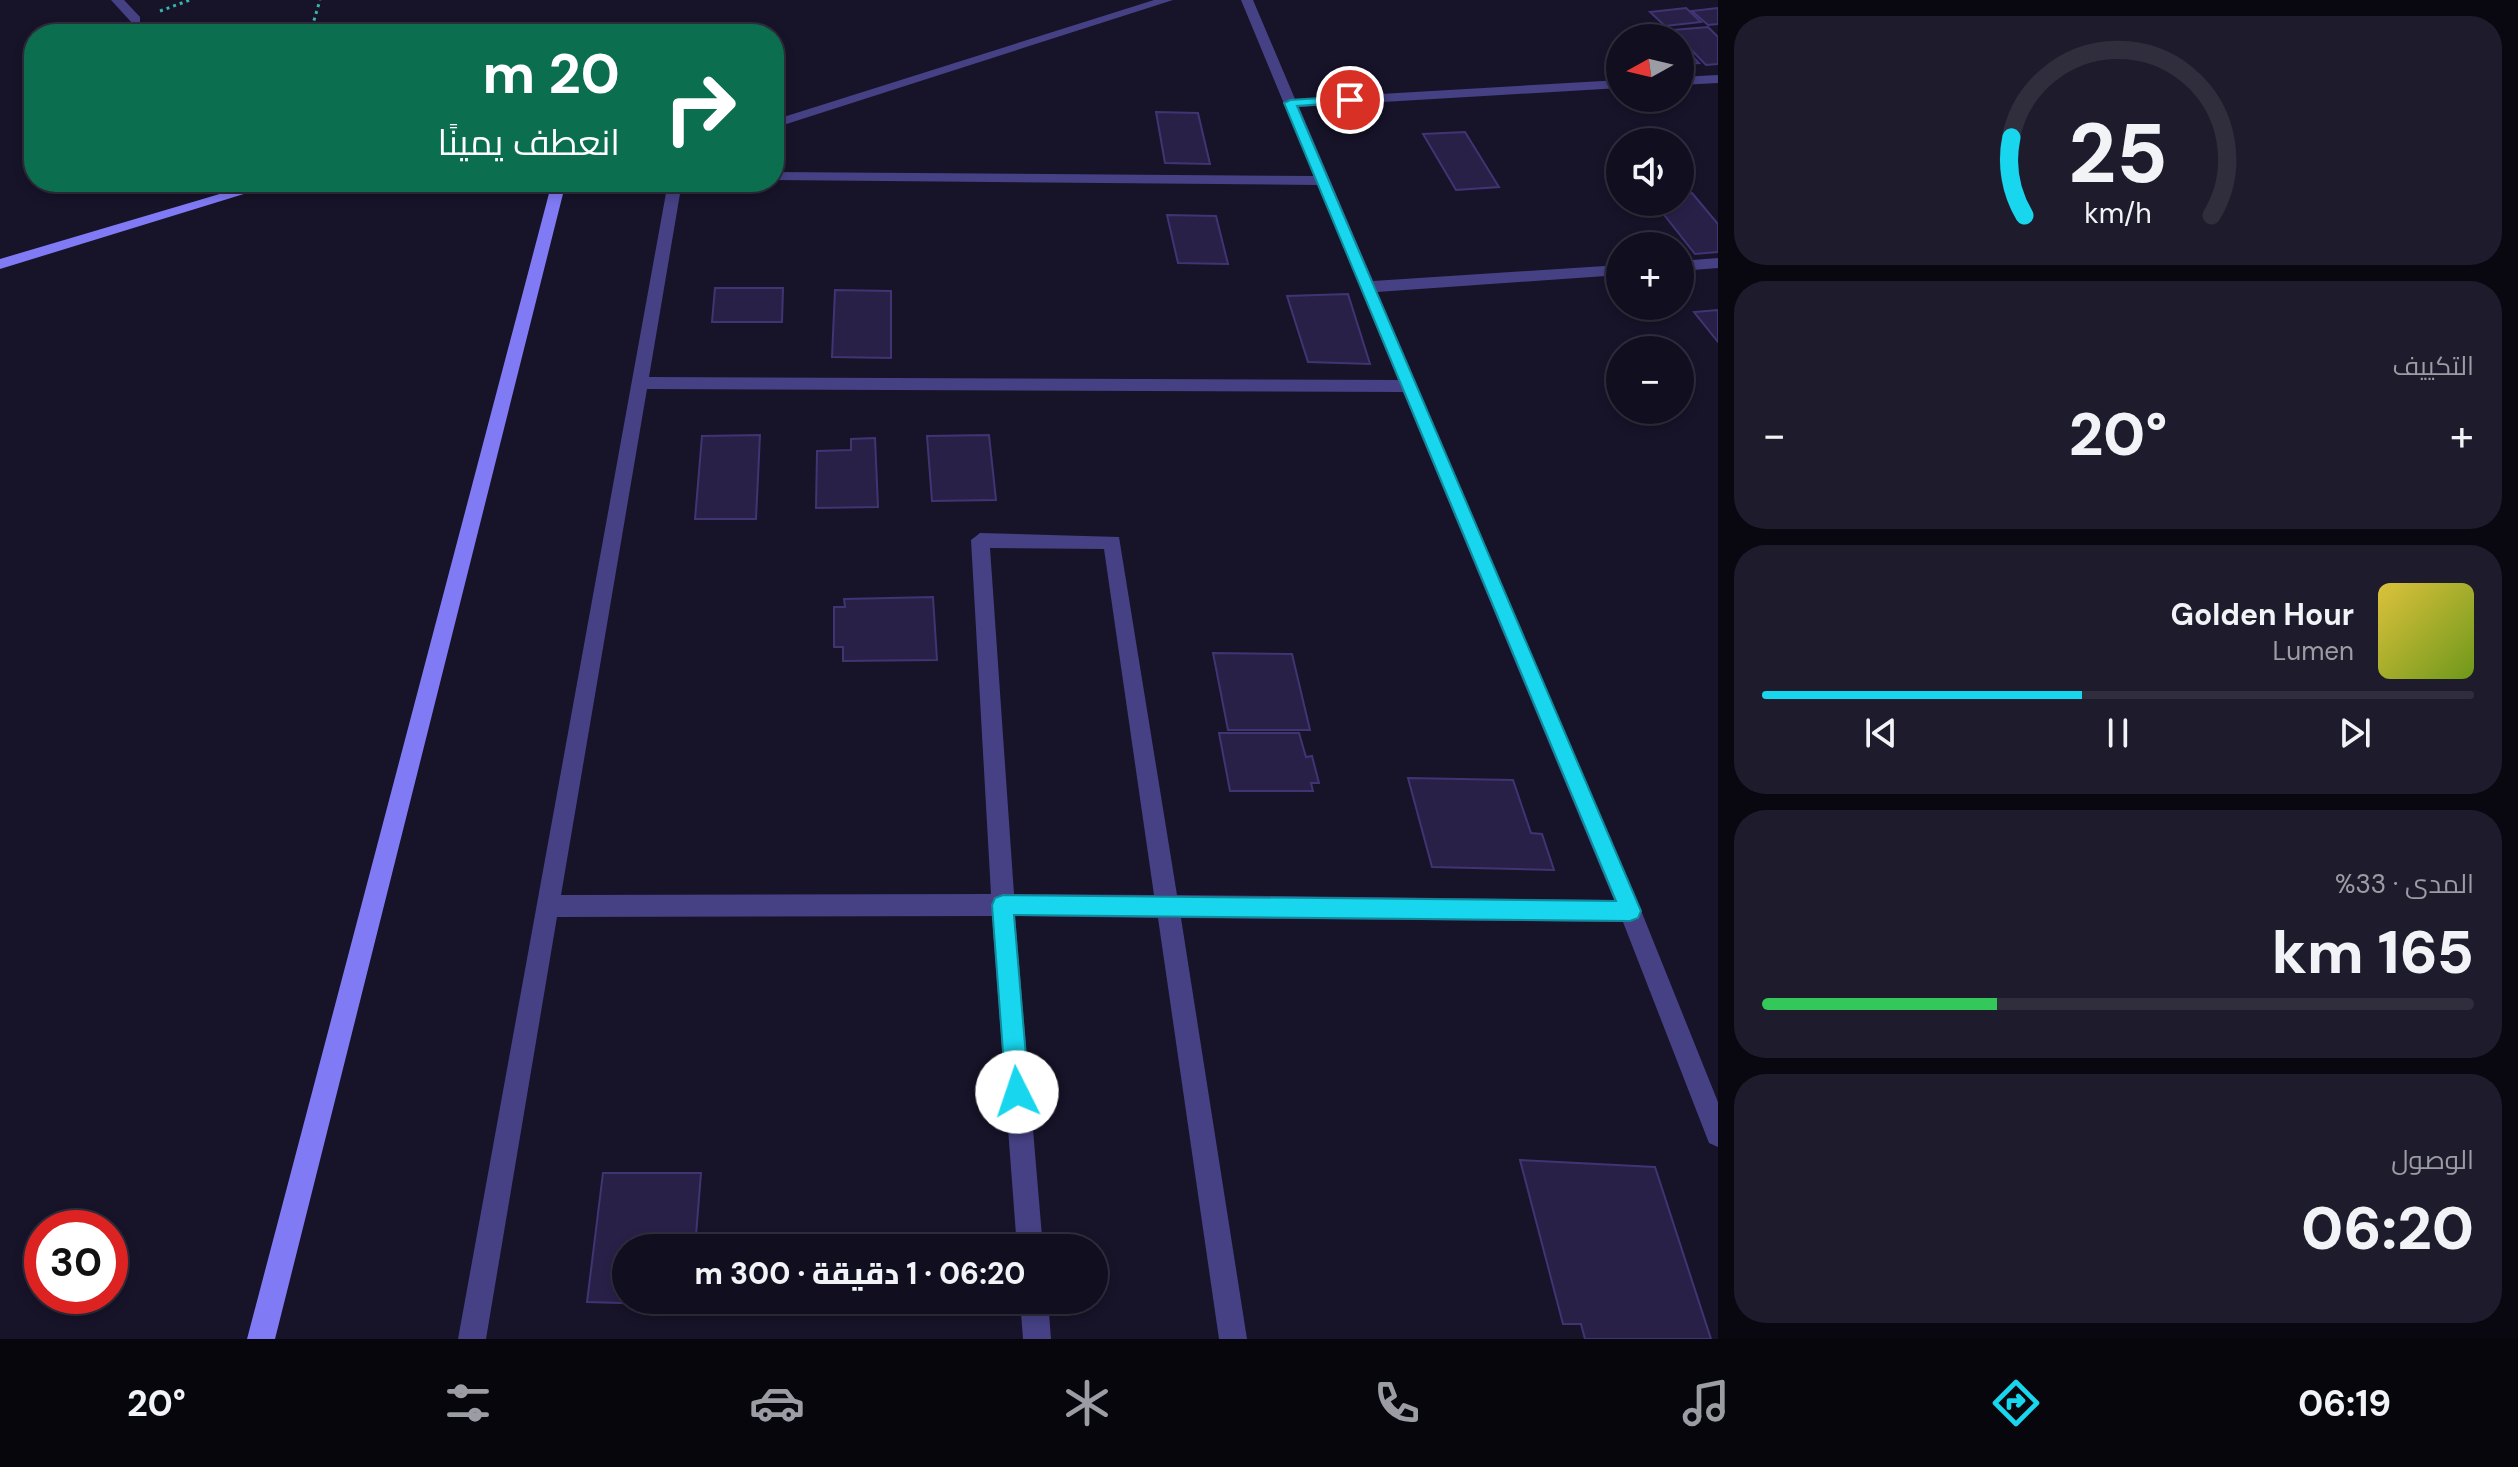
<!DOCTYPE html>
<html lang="ar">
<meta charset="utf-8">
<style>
body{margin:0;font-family:"DM Sans",Cairo,sans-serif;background:#1e1c2c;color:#f1f3f6;direction:rtl;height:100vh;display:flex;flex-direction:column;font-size:30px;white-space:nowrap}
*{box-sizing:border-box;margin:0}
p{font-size:26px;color:#9c9ca4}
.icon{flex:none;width:44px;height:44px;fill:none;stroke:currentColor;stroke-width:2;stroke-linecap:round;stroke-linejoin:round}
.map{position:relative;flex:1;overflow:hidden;direction:ltr}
.panel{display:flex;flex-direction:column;gap:16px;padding:16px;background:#090811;width:800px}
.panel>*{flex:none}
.hud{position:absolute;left:24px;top:24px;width:760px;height:168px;border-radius:32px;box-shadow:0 4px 12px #0003,0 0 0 2px #302e3d;direction:rtl;background:#0b6e4f;color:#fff;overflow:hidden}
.needle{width:52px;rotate:262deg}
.tools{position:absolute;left:1606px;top:24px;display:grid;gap:16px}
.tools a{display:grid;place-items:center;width:88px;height:88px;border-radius:50%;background:#110e1f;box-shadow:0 4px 12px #0003,0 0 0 2px #302e3d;font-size:40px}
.speed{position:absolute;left:24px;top:1210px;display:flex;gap:16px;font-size:40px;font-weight:700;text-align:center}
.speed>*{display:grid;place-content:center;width:104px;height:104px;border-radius:50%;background:#110e1f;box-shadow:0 4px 12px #0003,0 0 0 2px #302e3d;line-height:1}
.speed .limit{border:12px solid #d22;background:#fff;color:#111}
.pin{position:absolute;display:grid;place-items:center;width:68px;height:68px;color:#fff;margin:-34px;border:4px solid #fff;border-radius:50%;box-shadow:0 2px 8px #0007}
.me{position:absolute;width:88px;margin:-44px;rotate:356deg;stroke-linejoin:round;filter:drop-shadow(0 0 6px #0008)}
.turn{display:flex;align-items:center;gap:28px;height:168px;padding:0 32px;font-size:36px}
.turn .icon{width:104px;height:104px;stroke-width:2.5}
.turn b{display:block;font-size:56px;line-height:68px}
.big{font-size:60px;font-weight:800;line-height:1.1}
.panel .card{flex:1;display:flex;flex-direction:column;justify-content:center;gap:12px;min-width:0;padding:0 28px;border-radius:32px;background:#1e1c2c}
.panel .dial{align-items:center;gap:0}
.dial svg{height:208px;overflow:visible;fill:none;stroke:#302e3d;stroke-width:7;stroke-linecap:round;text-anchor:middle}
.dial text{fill:#f1f3f6;stroke:none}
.song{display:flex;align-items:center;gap:24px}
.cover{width:96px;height:96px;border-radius:12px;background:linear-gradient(135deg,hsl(50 70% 55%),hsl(80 70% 35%))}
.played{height:8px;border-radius:4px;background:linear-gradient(90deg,#18d6ee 45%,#302e3d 45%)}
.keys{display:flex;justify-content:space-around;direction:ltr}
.heat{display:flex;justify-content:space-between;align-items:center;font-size:44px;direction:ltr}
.charge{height:12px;border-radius:6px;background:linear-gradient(90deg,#34c759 33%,#302e3d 0)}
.trip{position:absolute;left:612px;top:1234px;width:496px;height:80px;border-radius:40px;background:#110e1f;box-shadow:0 4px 12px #0003,0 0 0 2px #302e3d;font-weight:800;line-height:80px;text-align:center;direction:rtl}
.tab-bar{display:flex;height:128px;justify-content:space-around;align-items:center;background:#07060c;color:#9c9ca4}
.tab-bar .icon{width:56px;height:56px}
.tab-bar .on{color:#18d6ee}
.tab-bar b{font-size:36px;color:#f1f3f6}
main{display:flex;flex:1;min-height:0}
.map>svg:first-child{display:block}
</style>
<main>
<section class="panel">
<div class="card dial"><svg viewBox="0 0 100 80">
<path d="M14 69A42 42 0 1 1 86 69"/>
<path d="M14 69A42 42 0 0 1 9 39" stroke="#18d6ee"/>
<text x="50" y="56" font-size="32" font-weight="700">25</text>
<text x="50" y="72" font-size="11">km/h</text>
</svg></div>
<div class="card"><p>التكييف</p>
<div class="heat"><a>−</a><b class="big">20°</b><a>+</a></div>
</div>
<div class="card">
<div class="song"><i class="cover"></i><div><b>Golden Hour</b><p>Lumen</p></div></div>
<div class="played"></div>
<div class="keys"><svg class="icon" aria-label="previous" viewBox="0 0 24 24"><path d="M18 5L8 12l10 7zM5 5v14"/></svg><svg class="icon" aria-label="pause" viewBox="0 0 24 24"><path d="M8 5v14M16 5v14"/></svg><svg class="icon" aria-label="next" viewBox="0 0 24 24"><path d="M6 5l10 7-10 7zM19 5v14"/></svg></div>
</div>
<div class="card"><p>المدى · 33%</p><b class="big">165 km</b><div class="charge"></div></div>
<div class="card"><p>الوصول</p><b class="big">06:20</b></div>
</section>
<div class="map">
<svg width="1718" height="1339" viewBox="0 0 1718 1339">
<rect width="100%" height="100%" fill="#171329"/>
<!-- building -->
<path fill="#292048" stroke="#413473" stroke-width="2" d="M1686 8 1701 22 1665 26 1650 12Z
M1718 8V24L1708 25 1692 11Z
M1708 27 1718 37V64L1706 65 1672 30Z
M1666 29 1675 38H1635L1629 31Z
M1680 43 1699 63 1680 64Z
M1156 112 1198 113 1210 164 1165 163Z
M1465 132 1499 187 1456 190 1423 134Z
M1692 193 1718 224V252L1695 254 1654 202H1680V194Z
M1167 215 1216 216 1228 264 1178 263Z
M715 288H783L782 322H712Z
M835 290 891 291V358L832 357Z
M1348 294 1370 364 1308 362 1287 296Z
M1718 310V342L1694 312Z
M760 435 756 519H695L702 436Z
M989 435 996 500 932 501 927 436Z
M875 438 878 507 816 508 817 451 851 450V439Z
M933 597 937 660 843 661V647H834V607H845L844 599Z
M1213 653 1292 654 1310 730H1228Z
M1219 733H1299L1306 757 1312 756 1319 783H1311L1313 791H1230Z
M1408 778 1513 780 1531 833 1542 834 1554 870 1432 867Z
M1520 1160 1655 1167 1711 1339H1585L1581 1324H1563Z
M603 1173H701L695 1248H626V1300H691L690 1305 587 1302Z"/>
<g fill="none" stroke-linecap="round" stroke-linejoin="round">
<!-- path -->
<path stroke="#3ab3ae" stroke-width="3" stroke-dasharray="3 4" stroke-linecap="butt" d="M160 11 190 0
M310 34 320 0"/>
<!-- street -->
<path fill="#454184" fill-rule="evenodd" d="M111 0H124L140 17V23H132Z
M1154 0H1173L774 128V120Z
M1241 0H1253L1295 99 1620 80V88L1299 107 1373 281 1620 265V275L1377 292 1638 903 1718 1102V1147L1709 1143 1623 922 1181 918 1247 1339H1219L1158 918 1015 916 1043 1248H1017L992 916 557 917 486 1339H458L668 182H682L649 377 1398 380 1318 185 774 180V172L1314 176ZM647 389 1403 392 1614 900 1177 895 1119 537 980 533 971 540 991 894 561 895ZM990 548 1104 549 1154 895 1014 894Z
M1718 75V83L1680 85V77Z
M569 182H592L557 194 550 190Z
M1718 258V268L1680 271V261Z
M1020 1300H1048L1051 1339H1023Z"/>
<!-- secondary -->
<path fill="#807bf5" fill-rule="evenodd" d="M260 182H283L0 269V259Z
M552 182H566L275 1339H247Z"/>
</g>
<!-- route -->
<path fill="#18d6ee" stroke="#108b9b" stroke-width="2" d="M1350 96 1356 100 1354 102 1297 106 1641 911 1638 918 1630 921 1014 915 1029 1092 1025 1100 1017 1103 1009 1100 1006 1092 992 905 995 898 1003 895 1616 901 1284 103 1290 100Z"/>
</svg>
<div class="tools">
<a><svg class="needle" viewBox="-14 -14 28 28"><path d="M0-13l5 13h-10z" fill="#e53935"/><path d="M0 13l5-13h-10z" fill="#9c9ca4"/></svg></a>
<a><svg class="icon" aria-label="sound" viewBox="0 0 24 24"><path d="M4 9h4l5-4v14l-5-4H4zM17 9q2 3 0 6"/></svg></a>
<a>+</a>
<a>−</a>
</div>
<div class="speed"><div class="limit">30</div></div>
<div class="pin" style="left:1350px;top:100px;background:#d93025"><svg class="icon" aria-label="arrive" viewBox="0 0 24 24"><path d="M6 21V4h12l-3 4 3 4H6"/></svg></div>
<svg class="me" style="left:1017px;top:1092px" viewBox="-20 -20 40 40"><circle r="19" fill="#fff"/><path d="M0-13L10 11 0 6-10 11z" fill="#18d6ee"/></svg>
<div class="trip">06:20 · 1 دقيقة · 300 m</div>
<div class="hud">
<div class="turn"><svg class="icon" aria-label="right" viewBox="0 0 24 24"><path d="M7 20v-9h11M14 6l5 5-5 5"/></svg><div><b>20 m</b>انعطف يمينًا</div></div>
</div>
</div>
</main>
<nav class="tab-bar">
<b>06:19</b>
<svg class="icon on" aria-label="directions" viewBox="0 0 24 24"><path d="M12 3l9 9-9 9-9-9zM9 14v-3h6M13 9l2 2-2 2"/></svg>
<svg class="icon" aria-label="music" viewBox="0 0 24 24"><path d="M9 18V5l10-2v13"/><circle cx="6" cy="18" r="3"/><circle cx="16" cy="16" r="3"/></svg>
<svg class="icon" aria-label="phone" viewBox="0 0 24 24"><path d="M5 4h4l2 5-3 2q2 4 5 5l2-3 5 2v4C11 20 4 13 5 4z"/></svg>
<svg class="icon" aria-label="climate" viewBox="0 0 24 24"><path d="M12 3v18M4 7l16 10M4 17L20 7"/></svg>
<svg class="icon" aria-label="car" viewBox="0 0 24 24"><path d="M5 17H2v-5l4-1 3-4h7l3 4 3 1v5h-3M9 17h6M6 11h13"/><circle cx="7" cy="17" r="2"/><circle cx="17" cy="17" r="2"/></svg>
<svg class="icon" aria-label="filters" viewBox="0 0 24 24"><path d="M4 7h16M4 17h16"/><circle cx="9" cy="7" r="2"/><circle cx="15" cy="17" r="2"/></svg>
<b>20°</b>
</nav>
